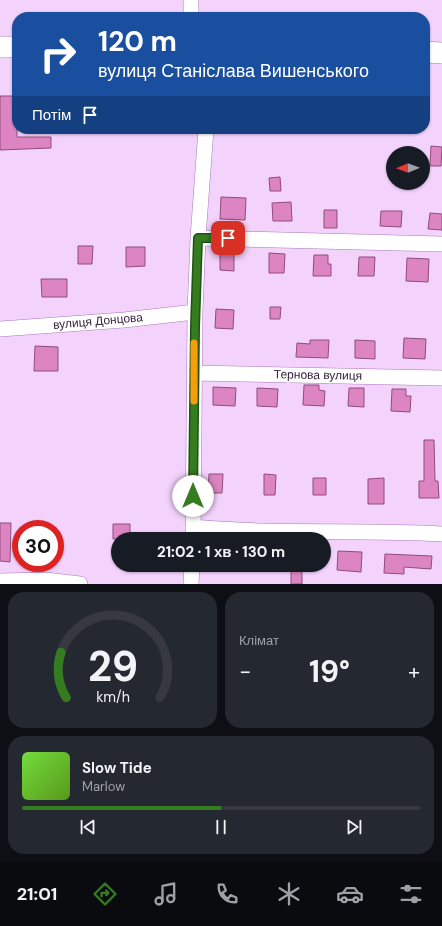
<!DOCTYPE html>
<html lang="uk">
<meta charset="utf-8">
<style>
body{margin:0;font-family:"DM Sans",sans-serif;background:#242831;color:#f1f3f6;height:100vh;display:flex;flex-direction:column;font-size:15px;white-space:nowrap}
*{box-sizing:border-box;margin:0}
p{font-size:13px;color:#9ea1a6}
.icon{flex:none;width:22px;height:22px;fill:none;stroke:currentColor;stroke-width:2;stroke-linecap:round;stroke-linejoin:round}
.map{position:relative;height:584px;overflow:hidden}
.details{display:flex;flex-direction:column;gap:8px;padding:8px;background:#0d0f14;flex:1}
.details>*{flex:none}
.banner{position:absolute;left:12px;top:12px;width:418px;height:122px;border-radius:16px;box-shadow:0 1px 3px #0004;background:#1a4fa0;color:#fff;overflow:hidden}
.needle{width:26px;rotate:269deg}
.controls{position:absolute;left:386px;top:146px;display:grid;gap:8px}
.controls a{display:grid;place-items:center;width:44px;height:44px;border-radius:50%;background:#171b24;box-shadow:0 1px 3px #0004;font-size:20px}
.speed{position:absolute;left:12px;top:520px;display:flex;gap:8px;font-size:20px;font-weight:700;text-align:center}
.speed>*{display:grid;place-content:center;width:52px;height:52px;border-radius:50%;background:#171b24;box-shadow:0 1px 3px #0004;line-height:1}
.speed .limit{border:6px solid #d22;background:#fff;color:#111}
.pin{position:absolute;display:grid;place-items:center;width:34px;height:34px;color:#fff;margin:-17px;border-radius:8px;box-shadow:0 2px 6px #0006}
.me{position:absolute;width:44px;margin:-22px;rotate:0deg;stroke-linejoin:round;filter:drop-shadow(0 0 3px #0008)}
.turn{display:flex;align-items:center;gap:14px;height:84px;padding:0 20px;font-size:18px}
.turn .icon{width:52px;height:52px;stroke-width:2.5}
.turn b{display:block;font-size:28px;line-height:34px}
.then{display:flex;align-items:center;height:38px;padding:0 20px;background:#0003;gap:8px;font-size:15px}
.big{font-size:30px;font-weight:700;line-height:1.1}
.details .card{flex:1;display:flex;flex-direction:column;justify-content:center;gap:6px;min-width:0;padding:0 14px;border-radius:16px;background:#242831}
.details .dial{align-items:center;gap:0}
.dial svg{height:104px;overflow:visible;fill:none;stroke:#363941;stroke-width:7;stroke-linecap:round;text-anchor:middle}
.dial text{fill:#f1f3f6;stroke:none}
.song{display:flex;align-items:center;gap:12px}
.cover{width:48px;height:48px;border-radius:6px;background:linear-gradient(135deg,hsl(100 70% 55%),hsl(90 70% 35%))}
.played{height:4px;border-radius:2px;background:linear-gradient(90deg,#357c20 50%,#363941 50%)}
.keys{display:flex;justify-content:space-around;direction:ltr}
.heat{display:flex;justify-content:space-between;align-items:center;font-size:22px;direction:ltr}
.details .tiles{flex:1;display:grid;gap:8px;grid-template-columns:1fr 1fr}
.card:last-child{grid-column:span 2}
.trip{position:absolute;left:111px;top:532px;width:220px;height:40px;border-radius:20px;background:#171b24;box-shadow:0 1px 3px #0004;font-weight:700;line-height:40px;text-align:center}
.tab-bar{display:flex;height:64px;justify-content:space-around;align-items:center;background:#090b0e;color:#9ea1a6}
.tab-bar .icon{width:28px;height:28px}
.tab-bar .active{color:#357c20}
.tab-bar b{font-size:18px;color:#f1f3f6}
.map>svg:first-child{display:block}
</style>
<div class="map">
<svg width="442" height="584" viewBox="0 0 442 584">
<rect width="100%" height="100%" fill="#f3d2fc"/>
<!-- building -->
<path fill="#dd85c2" stroke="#8f4c7b" d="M0 96H17V137H51V148L0 150Z
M431 146 442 147 441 166H430Z
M280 177 281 191H270L269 178Z
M221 197 246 198 245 220 220 219Z
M291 202 292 221H273L272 203Z
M324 210H337V228H324Z
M381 211H402L401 227 380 226Z
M430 213 442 214V230L428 229Z
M78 246H93L92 264H78Z
M126 247H145V266L126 267Z
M220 253H234V271L220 270Z
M269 253 285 254 284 273H269Z
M314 255H328V264H331V276H313Z
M359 257H375L374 276H358Z
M407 258 429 259 428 282 406 281Z
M41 279H67V297H42Z
M270 307H281L280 319H270Z
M216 309 234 310 233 329 215 328Z
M404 338 426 339 425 359 403 358Z
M310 340H329L328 358 296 357 297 343 310 344Z
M355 340 375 341V359L355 358Z
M35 346 58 347V371H34Z
M304 385H319V390L325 391 324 406 303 405Z
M213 387 236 388 235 406 213 405Z
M257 388 278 389 277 407 257 406Z
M349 388H364V407L348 406Z
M392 389H406V396H411L410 412 391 411Z
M424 440H434L435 481H438L439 498H419V481H424Z
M209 474H223L222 493H208Z
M264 474 276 475 275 495H264Z
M313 478H326V495H313Z
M384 478V504H368V479Z
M0 523H11L10 562 0 561Z
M113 524H130V539H113Z
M338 551 362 552 361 572 337 570Z
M385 554 432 556 431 569 404 567V574L384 573Z
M291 565H302V584H291Z"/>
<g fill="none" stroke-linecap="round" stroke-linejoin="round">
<!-- minor casing -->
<g stroke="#ac78b9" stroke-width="16">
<path id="minor" d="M191 17V0
M198 238 442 244
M0 329 124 320 195 312
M194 373 442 378
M193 527C276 535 359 529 442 534
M193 539 195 312 198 238 206 129
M0 581 45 580 80 584
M191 584 192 565"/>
</g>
<!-- secondary casing -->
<g stroke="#ac78b9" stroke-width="22">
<path id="secondary" d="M0 47H17
M425 52 442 53"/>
</g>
<!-- minor -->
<use href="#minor" stroke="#fff" stroke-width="15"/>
<!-- secondary -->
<use href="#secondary" stroke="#fff" stroke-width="21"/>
</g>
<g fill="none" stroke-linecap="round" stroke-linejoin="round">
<!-- route casing -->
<g stroke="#225115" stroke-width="10">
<path id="route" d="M193 496 195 327 198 238H228"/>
</g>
<!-- route -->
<use href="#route" stroke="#357c20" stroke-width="7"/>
<!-- slow -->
<path stroke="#f59e0b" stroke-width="7" d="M194 401V343"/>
</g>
<g text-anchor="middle" stroke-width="3" stroke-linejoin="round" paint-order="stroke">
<!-- street labels -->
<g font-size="12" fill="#38233e" stroke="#fff">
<text transform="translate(98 321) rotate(-5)" y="4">вулиця Донцова</text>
<text transform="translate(318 375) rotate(1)" y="4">Тернова вулиця</text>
</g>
</g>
</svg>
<div class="controls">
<a><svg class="needle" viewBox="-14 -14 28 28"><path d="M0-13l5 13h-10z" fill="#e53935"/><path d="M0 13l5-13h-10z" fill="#9ea1a6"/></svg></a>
</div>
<div class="speed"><div class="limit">30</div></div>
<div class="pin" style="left:228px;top:238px;background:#d93025"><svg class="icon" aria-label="arrive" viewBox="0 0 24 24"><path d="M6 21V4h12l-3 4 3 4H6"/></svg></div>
<svg class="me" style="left:193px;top:496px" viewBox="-20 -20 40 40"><circle r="19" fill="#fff"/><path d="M0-13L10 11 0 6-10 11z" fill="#357c20"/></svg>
<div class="trip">21:02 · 1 хв · 130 m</div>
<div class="banner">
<div class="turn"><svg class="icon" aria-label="right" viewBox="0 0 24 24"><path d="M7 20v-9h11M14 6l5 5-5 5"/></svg><div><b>120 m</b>вулиця Станіслава Вишенського</div></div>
<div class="then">Потім<svg class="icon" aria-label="arrive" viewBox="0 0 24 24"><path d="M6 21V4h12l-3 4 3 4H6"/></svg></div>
</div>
</div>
<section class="details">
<div class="tiles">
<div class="card dial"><svg viewBox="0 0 100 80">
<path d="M14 69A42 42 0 1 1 86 69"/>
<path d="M14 69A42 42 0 0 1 10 34" stroke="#357c20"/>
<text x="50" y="56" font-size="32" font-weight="700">29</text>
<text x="50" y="72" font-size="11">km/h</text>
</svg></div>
<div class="card"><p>Клімат</p>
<div class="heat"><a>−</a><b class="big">19°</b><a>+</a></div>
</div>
<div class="card">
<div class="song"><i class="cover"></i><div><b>Slow Tide</b><p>Marlow</p></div></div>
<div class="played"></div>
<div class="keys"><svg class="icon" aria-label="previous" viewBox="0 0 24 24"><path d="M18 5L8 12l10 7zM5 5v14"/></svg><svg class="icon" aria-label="pause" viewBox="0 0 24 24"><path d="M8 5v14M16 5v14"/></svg><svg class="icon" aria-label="next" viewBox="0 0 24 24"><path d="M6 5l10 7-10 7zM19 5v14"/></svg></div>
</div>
</div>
</section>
<nav class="tab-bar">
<b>21:01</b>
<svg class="icon active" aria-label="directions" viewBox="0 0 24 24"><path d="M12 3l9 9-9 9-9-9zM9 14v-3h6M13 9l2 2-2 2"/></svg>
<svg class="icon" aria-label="music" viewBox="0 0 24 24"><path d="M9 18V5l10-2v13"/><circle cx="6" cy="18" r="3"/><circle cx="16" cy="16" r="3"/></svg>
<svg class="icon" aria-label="phone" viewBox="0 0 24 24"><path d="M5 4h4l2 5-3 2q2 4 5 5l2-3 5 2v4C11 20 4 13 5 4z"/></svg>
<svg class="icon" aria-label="climate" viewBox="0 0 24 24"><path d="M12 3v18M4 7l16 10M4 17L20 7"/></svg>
<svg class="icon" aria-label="car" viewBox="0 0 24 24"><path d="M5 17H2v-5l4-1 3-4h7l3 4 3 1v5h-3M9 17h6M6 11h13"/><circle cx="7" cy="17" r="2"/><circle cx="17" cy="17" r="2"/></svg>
<svg class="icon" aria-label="filters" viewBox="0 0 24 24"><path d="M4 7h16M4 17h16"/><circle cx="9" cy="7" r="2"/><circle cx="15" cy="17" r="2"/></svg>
</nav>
